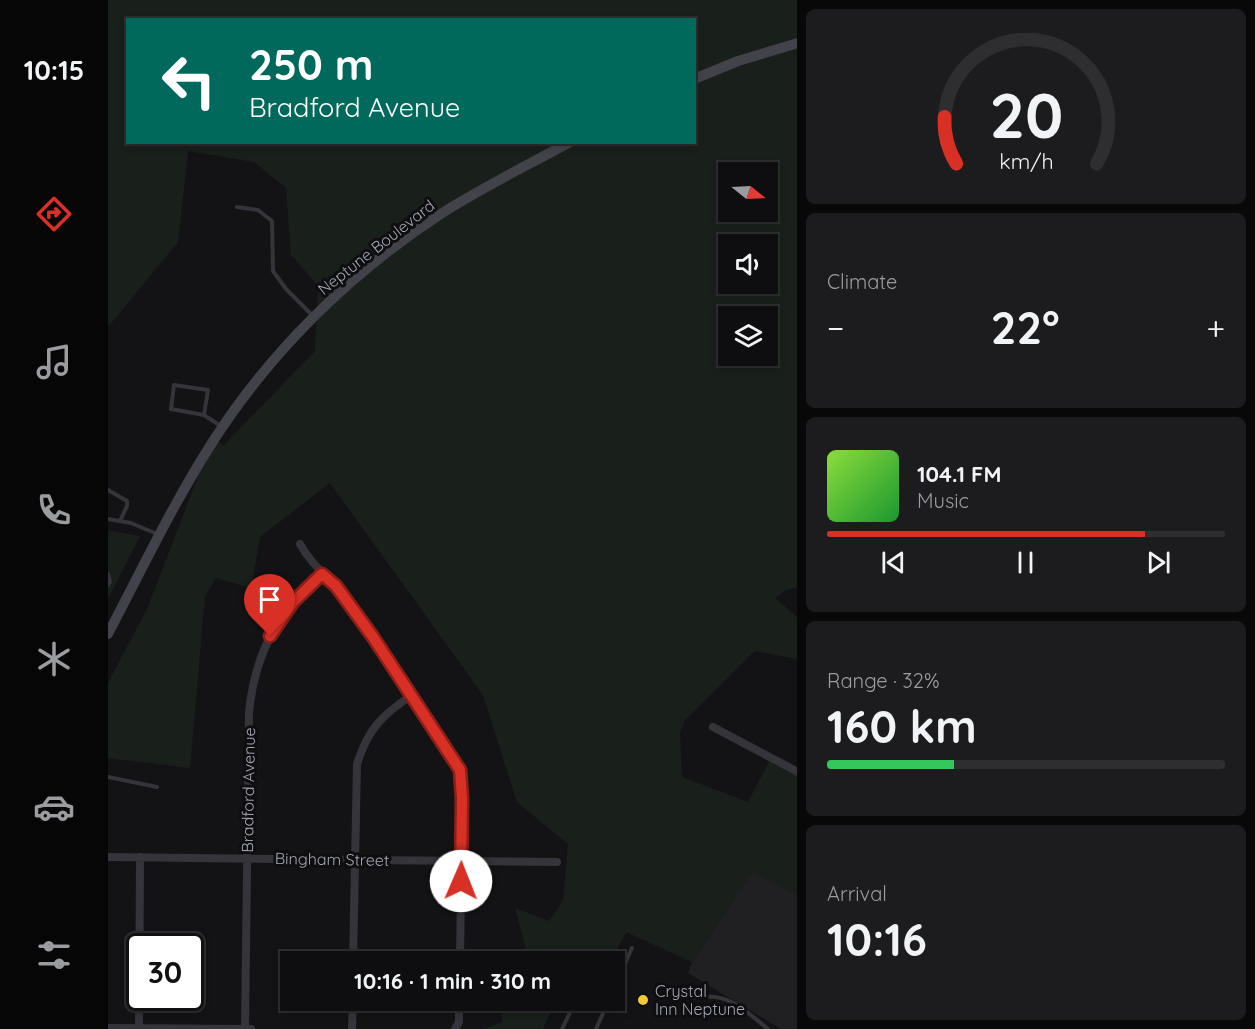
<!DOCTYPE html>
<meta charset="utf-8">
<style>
body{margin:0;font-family:Quicksand,sans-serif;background:#1c1c1e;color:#f1f3f6;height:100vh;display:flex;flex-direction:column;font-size:22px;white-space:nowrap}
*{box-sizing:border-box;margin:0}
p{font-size:20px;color:#9b9c9f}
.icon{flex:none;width:33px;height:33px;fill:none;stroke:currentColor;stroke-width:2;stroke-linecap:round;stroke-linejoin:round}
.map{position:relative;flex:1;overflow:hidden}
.side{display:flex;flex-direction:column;gap:9px;padding:9px;background:#080809;width:458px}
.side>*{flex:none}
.guide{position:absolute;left:18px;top:18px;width:570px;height:126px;border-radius:0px;box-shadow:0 3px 9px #0003,0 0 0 2px #2e2e30;background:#00695c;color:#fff;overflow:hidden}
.needle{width:39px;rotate:108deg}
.buttons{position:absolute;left:610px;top:162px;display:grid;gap:12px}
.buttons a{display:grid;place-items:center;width:60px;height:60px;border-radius:0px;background:#0e0e10;box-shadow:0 3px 9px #0003,0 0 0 2px #2e2e30;font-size:30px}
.speed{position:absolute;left:18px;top:933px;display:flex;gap:12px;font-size:30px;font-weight:700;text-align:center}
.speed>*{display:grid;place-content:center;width:78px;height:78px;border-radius:50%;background:#0e0e10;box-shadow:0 3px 9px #0003,0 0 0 2px #2e2e30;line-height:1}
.speed .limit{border:3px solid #111;border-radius:9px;background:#fff;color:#111}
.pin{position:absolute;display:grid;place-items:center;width:51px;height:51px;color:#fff;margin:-62px -26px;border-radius:50% 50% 50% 0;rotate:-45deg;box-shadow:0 0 6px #0007}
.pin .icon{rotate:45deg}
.me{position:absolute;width:66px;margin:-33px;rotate:1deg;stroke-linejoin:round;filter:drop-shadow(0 0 4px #0008)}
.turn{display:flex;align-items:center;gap:21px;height:126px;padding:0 24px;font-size:27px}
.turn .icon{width:78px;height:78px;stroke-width:2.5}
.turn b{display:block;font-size:42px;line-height:51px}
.big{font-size:45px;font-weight:800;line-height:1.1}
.side .tile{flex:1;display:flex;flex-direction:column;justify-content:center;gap:9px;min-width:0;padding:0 21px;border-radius:9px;background:#1c1c1e}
.side .dial{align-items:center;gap:0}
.dial svg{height:156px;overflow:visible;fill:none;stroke:#2e2e30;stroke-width:7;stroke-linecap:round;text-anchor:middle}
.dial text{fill:#f1f3f6;stroke:none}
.song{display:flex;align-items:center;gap:18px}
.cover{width:72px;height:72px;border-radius:9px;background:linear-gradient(135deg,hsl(90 70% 55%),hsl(130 70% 35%))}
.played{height:6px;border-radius:3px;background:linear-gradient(90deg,#d93025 80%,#2e2e30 80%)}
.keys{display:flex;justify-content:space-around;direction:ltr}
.heat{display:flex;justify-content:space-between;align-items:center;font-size:33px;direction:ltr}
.charge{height:9px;border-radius:4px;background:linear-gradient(90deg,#34c759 32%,#2e2e30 0)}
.trip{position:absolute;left:172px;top:951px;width:345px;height:60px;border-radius:0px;background:#0e0e10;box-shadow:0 3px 9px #0003,0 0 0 2px #2e2e30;font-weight:800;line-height:60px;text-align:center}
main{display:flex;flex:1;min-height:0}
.menu{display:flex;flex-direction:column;width:108px;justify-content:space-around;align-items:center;background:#060606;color:#9b9c9f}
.menu .icon{width:42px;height:42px}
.menu .current{color:#d93025}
.menu b{font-size:27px;color:#f1f3f6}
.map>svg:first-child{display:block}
</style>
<main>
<nav class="menu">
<b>10:15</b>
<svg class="icon current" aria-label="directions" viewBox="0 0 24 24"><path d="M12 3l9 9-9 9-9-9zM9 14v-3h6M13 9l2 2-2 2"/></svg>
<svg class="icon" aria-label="music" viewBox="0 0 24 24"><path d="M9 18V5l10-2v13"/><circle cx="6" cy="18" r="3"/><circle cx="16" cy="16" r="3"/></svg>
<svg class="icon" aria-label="phone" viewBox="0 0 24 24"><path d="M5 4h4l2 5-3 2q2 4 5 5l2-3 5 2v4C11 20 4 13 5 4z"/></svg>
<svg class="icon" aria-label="climate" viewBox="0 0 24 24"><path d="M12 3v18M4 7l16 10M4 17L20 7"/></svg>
<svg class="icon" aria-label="car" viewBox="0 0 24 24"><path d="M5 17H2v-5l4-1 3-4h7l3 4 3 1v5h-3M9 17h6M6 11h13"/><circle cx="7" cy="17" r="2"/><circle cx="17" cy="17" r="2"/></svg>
<svg class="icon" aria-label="filters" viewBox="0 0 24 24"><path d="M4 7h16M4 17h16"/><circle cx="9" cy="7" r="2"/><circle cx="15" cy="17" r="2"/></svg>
</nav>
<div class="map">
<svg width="690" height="1029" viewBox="0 0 690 1029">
<rect width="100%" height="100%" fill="#131315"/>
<!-- built -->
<path fill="#201f22" d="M644 871 689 895V1029H673L580 973 584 962Z"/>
<!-- green -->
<path fill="#19201b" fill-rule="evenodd" d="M0 0H689L690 587 678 590 667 598 689 617V659L647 651 577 720 572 733 574 777 640 802 663 758 689 771V895L644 872 584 962 518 932 503 961H421L407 908 441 921 455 901 460 844 409 802 375 695 222 483 152 537 143 588 108 578 97 596 82 768 0 758V683L40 607 105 437 115 446 207 351 210 286 183 255 178 188 146 162 80 151 70 242 0 327ZM20 20H586V142H20ZM621 172H660V212H621ZM621 244H660V284H621ZM621 316H660V356H621Z
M0 530 32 536 0 599Z
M394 1001V1000L447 1001 435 1029H377L394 1022Z"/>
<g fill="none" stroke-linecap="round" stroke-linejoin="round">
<!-- lane -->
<path stroke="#34343a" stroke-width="4" d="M129 207 150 210 164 221 165 271 178 289 205 316
M96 415 100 390 66 385 63 409 96 415 114 427
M0 490 19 501V506L12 521
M0 519 23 523 49 534
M0 574 2 582 0 585
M0 777 49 787
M507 986 524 948
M584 998C619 991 634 1008 660 1029
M454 1029 468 1000
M488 1029 501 1000"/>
<!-- street -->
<path stroke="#34343a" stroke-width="8" d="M192 544C204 566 222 578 237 597L352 770 354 818 352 962
M605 727 690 772
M0 857 449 862
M245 962 249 764C260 729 274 715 304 695
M0 1028 143 1029
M31 1029 32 857
M137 1029 141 712C147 653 169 613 214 574
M244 1029 245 1000
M347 1029 351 1022V1000"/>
<!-- secondary -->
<path stroke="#42434a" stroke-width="10" d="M586 79 630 61 690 43
M0 634C33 571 64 506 102 446 160 354 240 275 331 215 373 188 418 166 462 142"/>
</g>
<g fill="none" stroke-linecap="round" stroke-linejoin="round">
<!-- route casing -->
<g stroke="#8d1f18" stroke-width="15">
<path id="route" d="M162 636 186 601 214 574 228 586 265 637 352 770 354 798 353 881"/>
</g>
<!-- route -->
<use href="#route" stroke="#d93025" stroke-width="10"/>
</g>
<!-- markers -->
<circle fill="#f1cb2f" stroke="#0e0e10" stroke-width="2" cx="535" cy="1000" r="6"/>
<g text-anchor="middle" stroke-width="6" stroke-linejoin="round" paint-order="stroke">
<!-- street labels -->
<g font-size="16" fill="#a5a7b5" stroke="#0e0e10">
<text transform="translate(268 247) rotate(-38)" y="6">Neptune Boulevard</text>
<text transform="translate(140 790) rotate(-89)" y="6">Bradford Avenue</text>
<text transform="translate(224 859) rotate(1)" y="6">Bingham Street</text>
</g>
<!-- poi labels -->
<g font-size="16" fill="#a5a7b5" stroke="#0e0e10" text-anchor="start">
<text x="547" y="997">Crystal<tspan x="547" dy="18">Inn Neptune</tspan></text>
</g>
</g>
</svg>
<div class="buttons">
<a><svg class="needle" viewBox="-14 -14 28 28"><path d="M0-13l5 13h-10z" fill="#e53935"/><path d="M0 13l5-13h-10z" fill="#9b9c9f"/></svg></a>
<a><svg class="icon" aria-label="sound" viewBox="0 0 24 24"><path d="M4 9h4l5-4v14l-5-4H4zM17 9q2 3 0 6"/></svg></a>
<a><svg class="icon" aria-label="layers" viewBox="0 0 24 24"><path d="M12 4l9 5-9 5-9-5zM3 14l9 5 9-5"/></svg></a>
</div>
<div class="speed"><div class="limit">30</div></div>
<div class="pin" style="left:162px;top:636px;background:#d93025"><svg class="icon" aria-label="arrive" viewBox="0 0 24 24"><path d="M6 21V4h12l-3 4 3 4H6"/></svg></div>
<svg class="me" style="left:353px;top:881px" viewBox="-20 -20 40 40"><circle r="19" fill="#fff"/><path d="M0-13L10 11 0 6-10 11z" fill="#d93025"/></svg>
<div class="trip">10:16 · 1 min · 310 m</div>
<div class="guide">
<div class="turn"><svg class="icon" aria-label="left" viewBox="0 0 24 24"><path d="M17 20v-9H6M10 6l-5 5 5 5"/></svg><div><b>250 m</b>Bradford Avenue</div></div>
</div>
</div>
<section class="side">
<div class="tile dial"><svg viewBox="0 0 100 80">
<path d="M14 69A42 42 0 1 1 86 69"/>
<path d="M14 69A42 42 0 0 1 8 45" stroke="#d93025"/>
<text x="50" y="56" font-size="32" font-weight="700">20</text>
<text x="50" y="72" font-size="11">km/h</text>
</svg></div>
<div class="tile"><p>Climate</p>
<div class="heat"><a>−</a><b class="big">22°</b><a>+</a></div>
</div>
<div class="tile">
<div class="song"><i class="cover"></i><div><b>104.1 FM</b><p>Music</p></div></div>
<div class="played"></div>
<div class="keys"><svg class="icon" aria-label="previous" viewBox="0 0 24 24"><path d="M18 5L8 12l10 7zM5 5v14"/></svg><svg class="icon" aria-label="pause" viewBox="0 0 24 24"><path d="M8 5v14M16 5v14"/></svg><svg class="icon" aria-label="next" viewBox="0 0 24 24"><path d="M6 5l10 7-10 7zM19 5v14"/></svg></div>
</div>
<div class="tile"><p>Range · 32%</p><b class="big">160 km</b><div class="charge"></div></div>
<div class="tile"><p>Arrival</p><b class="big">10:16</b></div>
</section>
</main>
